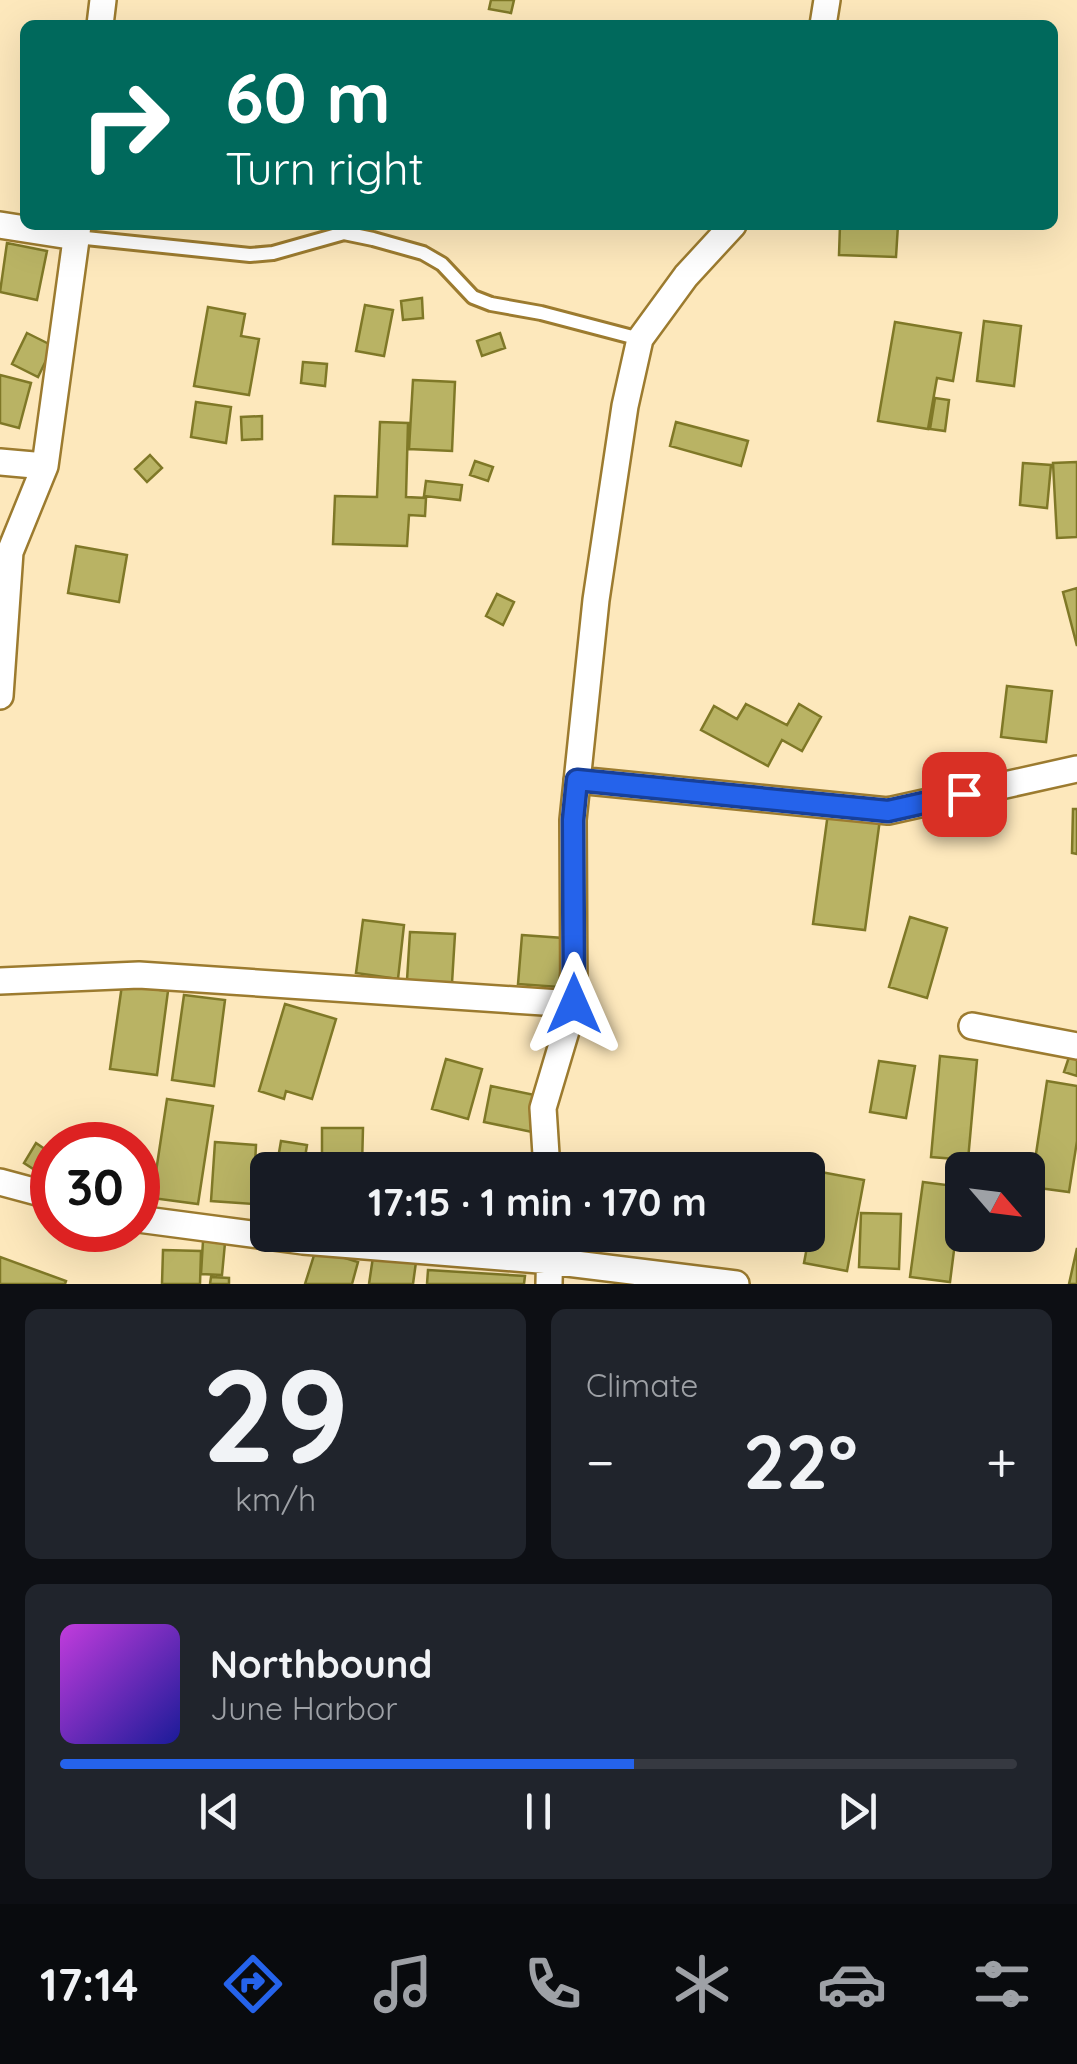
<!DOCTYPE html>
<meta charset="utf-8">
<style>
body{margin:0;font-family:Quicksand,sans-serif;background:#20242c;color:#f1f3f6;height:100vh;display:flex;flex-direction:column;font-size:38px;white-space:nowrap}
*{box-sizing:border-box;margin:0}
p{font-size:32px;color:#9ea1a6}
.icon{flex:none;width:55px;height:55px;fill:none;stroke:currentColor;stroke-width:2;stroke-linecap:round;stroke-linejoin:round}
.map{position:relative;height:1284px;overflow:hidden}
.sheet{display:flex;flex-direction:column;gap:25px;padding:25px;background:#0d0f14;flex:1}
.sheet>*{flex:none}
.guide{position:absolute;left:20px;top:20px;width:1038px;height:210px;border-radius:15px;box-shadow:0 10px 40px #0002;background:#00695c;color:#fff;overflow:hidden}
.needle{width:65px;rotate:118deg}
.tools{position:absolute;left:945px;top:1152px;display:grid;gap:20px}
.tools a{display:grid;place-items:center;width:100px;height:100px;border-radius:15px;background:#171b24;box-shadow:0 10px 40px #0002;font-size:50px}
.speed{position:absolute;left:30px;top:1122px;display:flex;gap:20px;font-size:50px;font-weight:700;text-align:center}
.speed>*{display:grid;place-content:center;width:130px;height:130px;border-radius:50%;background:#171b24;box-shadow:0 10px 40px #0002;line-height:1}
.speed .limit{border:15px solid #d22;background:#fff;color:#111}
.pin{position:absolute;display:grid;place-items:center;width:85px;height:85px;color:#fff;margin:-42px;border-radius:20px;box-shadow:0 5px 15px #0006}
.me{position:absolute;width:110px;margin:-55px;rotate:0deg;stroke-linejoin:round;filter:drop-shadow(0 0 8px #0008)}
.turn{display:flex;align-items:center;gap:35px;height:210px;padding:0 40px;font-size:45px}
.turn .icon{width:130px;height:130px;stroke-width:2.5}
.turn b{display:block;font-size:70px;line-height:85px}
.big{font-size:75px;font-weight:700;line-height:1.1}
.sheet .widget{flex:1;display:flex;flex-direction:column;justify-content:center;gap:15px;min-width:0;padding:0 35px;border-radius:15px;background:#20242c}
.sheet .dial{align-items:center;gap:0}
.dial b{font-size:130px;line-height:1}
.song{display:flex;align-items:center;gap:30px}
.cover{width:120px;height:120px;border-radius:15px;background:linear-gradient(135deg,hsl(290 70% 55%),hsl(240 70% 35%))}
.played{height:10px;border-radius:5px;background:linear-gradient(90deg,#2563eb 60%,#363941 60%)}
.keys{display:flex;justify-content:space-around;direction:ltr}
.heat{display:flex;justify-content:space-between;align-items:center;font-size:55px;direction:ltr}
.sheet .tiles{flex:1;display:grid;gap:25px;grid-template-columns:1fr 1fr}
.widget:last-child{grid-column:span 2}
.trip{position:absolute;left:250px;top:1152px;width:575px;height:100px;border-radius:15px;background:#171b24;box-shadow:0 10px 40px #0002;font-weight:700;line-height:100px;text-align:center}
.dock{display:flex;height:160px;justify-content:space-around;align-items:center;background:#090b0e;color:#9ea1a6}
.dock .icon{width:70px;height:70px}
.dock .current{color:#2563eb}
.dock b{font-size:45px;color:#f1f3f6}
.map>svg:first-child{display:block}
</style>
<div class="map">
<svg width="1077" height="1284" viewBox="0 0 1077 1284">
<rect width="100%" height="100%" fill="#fde8bc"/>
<!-- building -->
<path fill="#b9b364" stroke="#7f7827" stroke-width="2.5" d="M491 0H514L511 13 489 9Z
M840 225H898L896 257 839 255Z
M7 243 47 251 37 300 0 292Z
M422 298 423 318 403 320 401 301Z
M365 305 393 310 384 356 356 351Z
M208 307 245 314 241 336 259 339 249 395 194 386Z
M984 321 1021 326 1014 386 977 381Z
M895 322 961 333 953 381 937 378 928 429 878 421Z
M27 333 53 346 38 377 12 364Z
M500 333 505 348 482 356 477 341Z
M303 362 327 364 325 386 301 383Z
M0 375 31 383 19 428 0 423Z
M413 380 455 382 452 451 409 449Z
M935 398 949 400 945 431 930 429Z
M196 402 231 407 226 443 191 437Z
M262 416V439L242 440 241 417Z
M380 422 408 423 406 497 426 498 425 516 409 515 407 546 333 544 335 496 377 497Z
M676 422 748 441 741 466 670 446Z
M150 455 162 468 147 482 135 469Z
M475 461 493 467 488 481 470 475Z
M1077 462V537L1057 538 1053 463Z
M1023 463 1051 465 1047 508 1020 505Z
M426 481 462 485 460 500 424 496Z
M76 546 127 555 119 602 68 593Z
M1077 588V646L1063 592Z
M497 594 514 602 503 625 486 616Z
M1007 686 1052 691 1046 742 1001 737Z
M746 704 787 725 799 704 821 717 802 751 782 740 768 766 701 730 714 706 737 719Z
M1073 809H1077V854L1072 853Z
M828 813 880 819 865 930 813 924Z
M910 917 947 928 927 998 889 987Z
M363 920 404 925 398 979 356 973Z
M410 932 455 934 452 983 407 980Z
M522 935 563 938 559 987 518 984Z
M122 985 168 991 157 1075 110 1069Z
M184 995 225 1000 214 1086 172 1080Z
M285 1004 336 1019 312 1099 286 1091 284 1099 259 1091Z
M1070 1054 1077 1056V1076L1064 1072Z
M940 1056 977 1060 968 1160 931 1157Z
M446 1059 482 1069 468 1119 432 1109Z
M879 1061 915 1066 906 1118 870 1112Z
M1047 1081 1077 1086V1141L1069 1192 1031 1187Z
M491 1086 544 1097 537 1133 484 1122Z
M167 1099 213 1106 198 1204 152 1198Z
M322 1128H363L362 1166H322Z
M281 1141 307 1145 303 1170H276Z
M215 1142 256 1145 253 1204 211 1201Z
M36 1143 52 1154 41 1174 24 1163Z
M372 1156H413V1170H372Z
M264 1170 268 1171V1205L259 1204Z
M821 1172 864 1180 847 1271 804 1263Z
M923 1182 962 1187 950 1282 910 1277Z
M861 1213 901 1214 899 1269 859 1267Z
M481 1235H531V1239L481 1241Z
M203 1241 225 1243 222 1275 201 1274Z
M1077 1248V1284H1069Z
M316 1249 358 1262 352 1284H305Z
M163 1250 201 1251 200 1284H162Z
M0 1257 66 1281 65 1284H0Z
M373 1257 416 1262 413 1284H369Z
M428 1270 525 1276 524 1284H427Z
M211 1277 229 1278V1284H210Z"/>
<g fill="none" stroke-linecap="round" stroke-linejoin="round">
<!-- lane casing -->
<g stroke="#9c7b2f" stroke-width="18">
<path id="lane" d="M76 237 250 255 273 253 344 233 373 239 423 253 442 264 473 297 491 304 541 313 640 339"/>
</g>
<!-- street casing -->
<g stroke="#9c7b2f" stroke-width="30">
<path id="street" d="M100 25 103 0
M823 25 827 0
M0 225 76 237
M0 462 45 466
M0 696 10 552 45 466 78 225
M577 780 888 811 1077 769
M0 981 139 975 574 1004
M972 1026 1077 1046
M547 1170 543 1108 574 1004 573 820 596 600 625 406 640 339 686 276 733 225
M0 1182 52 1196
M138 1219 303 1241 551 1261 736 1284
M549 1284 550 1235"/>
</g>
<!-- lane -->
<use href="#lane" stroke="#fff" stroke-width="12"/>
<!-- street -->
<use href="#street" stroke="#fff" stroke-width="25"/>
</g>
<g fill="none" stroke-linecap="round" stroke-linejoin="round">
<!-- route casing -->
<g stroke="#184099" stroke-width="25">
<path id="route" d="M574 1004 573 820 577 780 888 811 964 794"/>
</g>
<!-- route -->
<use href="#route" stroke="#2563eb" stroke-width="18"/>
</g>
</svg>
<div class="tools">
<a><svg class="needle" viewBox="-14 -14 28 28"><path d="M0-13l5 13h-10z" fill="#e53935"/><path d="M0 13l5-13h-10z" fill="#9ea1a6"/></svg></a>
</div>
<div class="speed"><div class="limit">30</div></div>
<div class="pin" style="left:964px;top:794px;background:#d93025"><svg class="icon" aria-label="arrive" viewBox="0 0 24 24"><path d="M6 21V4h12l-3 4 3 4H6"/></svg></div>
<svg class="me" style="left:574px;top:1004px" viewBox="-20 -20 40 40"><path d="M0-17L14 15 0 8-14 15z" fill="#2563eb" stroke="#fff" stroke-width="4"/></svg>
<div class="trip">17:15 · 1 min · 170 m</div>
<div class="guide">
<div class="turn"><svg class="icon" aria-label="right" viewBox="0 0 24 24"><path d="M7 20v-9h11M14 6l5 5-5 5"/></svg><div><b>60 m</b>Turn right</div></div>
</div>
</div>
<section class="sheet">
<div class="tiles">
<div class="widget dial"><b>29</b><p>km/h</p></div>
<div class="widget"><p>Climate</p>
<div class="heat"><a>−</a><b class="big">22°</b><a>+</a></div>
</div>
<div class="widget">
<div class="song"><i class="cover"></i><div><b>Northbound</b><p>June Harbor</p></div></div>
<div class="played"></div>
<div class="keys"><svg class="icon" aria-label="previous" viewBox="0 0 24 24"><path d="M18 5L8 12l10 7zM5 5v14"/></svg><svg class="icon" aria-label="pause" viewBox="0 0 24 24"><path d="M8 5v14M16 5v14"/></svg><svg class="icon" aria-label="next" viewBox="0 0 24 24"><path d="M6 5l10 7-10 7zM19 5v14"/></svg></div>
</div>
</div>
</section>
<nav class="dock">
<b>17:14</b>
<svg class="icon current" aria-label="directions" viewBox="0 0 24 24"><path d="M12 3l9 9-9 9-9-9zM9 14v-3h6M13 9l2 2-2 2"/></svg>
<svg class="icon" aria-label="music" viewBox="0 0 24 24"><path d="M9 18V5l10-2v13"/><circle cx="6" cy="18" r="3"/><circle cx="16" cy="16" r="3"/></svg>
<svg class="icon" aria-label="phone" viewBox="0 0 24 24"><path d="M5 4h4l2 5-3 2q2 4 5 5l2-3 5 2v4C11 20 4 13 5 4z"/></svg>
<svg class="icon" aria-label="climate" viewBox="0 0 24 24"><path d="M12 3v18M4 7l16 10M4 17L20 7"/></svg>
<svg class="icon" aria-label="car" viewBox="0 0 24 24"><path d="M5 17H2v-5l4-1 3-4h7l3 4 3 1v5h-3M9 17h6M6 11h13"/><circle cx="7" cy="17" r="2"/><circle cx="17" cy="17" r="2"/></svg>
<svg class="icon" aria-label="filters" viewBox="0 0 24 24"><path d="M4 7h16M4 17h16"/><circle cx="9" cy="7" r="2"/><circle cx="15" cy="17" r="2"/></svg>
</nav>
